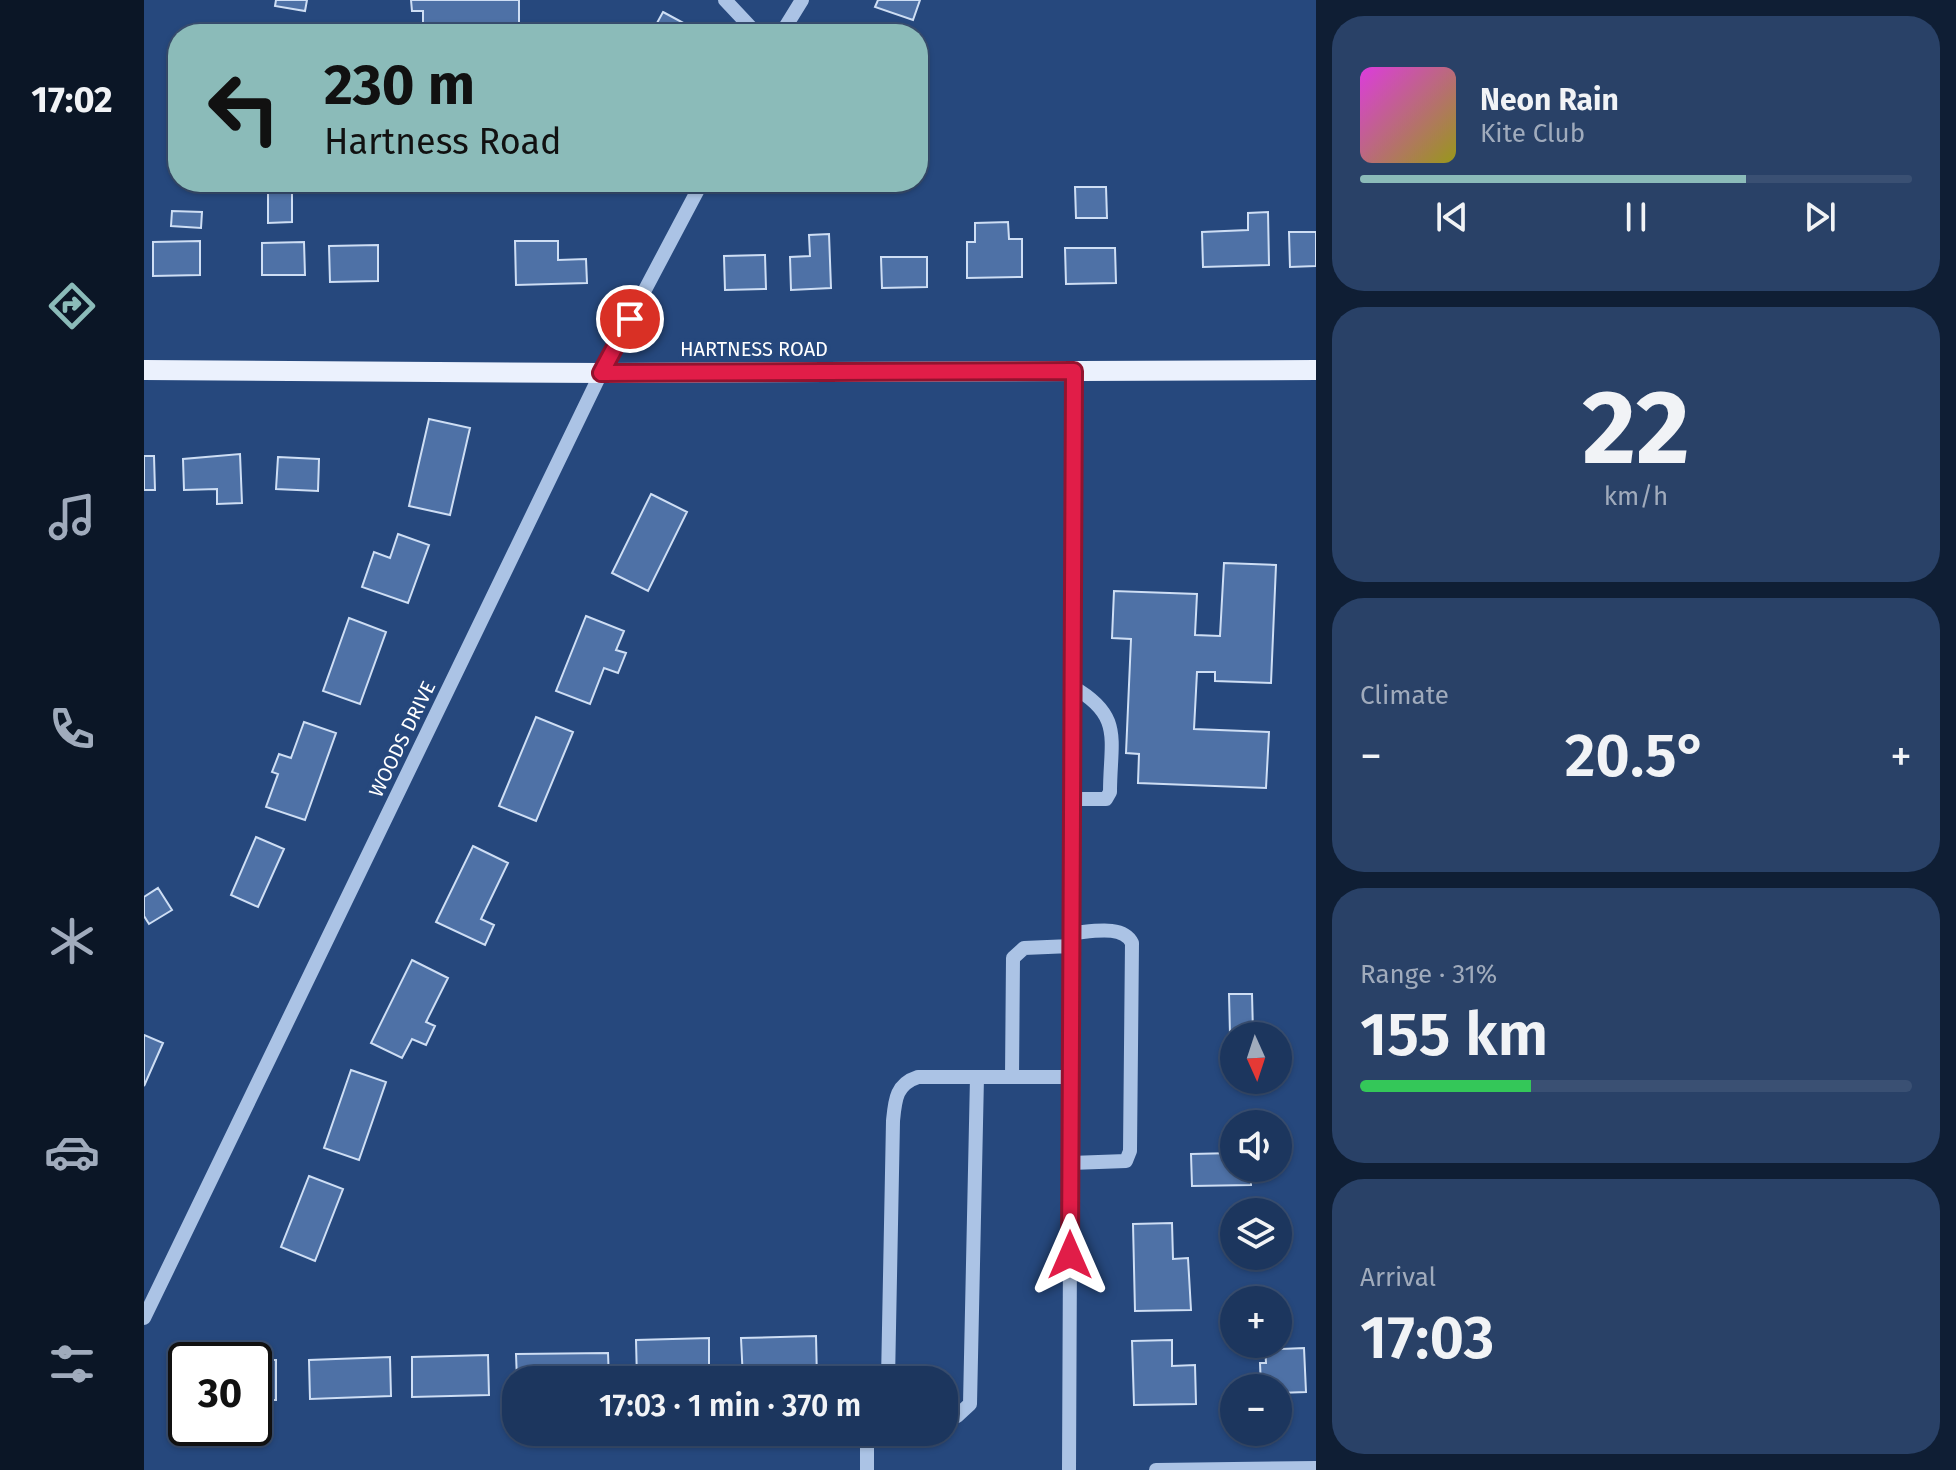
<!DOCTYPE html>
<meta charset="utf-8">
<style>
body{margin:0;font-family:"Fira Sans",sans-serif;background:#294167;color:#f1f3f6;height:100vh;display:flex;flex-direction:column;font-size:30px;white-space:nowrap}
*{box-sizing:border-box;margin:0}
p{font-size:26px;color:#a0abbc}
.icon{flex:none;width:44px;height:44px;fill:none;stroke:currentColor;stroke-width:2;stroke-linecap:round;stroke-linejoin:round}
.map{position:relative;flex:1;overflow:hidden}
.panel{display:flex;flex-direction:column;gap:16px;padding:16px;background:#0f1e34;width:640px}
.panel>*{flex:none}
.guide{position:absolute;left:24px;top:24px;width:760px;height:168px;border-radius:32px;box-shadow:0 2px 6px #0004,0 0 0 2px #3a5073;background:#8bbbb9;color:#111;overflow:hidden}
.needle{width:52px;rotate:177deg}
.tools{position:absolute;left:1076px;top:1022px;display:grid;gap:16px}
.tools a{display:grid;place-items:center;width:72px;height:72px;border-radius:50%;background:#1c365e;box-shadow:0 2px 6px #0004,0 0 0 2px #3a5073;font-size:40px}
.speed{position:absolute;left:24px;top:1342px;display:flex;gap:16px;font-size:40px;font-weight:700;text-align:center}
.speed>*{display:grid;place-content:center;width:104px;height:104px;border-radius:50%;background:#1c365e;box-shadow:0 2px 6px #0004,0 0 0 2px #3a5073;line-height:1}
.speed .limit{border:4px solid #111;border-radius:12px;background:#fff;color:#111}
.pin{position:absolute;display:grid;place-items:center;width:68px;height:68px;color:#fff;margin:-34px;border:4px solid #fff;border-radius:50%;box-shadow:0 2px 8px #0007}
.me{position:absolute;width:88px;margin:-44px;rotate:0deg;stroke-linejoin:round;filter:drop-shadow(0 0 6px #0008)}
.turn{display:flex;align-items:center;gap:28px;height:168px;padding:0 24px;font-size:36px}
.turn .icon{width:104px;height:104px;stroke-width:2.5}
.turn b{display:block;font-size:56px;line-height:68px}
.big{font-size:60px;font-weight:600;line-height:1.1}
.panel .card{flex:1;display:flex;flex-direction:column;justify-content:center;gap:12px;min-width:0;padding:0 28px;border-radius:32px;background:#294167}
.panel .dial{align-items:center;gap:0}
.dial b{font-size:104px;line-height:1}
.song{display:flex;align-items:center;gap:24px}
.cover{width:96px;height:96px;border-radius:12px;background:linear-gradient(135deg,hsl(300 70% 55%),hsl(60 70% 35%))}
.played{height:8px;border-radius:4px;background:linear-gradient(90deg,#8bbbb9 70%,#3a5073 70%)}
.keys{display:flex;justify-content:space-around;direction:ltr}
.heat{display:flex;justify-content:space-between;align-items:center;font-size:44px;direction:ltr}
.charge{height:12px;border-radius:6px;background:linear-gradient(90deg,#34c759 31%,#3a5073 0)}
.trip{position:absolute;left:358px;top:1366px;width:456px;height:80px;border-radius:32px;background:#1c365e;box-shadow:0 2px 6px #0004,0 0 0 2px #3a5073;font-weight:600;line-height:80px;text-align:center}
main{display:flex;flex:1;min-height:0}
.tab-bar{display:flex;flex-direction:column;width:144px;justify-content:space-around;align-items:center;background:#0b1626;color:#a0abbc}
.tab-bar .icon{width:56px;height:56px}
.tab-bar .selected{color:#8bbbb9}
.tab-bar b{font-size:36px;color:#f1f3f6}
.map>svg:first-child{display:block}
</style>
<main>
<nav class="tab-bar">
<b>17:02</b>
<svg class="icon selected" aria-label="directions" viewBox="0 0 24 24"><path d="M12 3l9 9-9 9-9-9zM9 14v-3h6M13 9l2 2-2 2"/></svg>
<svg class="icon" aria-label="music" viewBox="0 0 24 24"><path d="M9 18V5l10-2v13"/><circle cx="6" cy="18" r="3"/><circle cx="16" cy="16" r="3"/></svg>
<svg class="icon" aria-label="phone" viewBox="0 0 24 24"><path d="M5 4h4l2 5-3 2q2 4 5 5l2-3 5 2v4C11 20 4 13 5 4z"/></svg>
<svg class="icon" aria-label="climate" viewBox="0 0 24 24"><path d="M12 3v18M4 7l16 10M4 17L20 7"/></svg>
<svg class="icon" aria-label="car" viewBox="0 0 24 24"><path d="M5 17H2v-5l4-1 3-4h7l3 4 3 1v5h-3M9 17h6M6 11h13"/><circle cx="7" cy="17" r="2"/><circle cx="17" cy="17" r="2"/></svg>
<svg class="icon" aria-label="filters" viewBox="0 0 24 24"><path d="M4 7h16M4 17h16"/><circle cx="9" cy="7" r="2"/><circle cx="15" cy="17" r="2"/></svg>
</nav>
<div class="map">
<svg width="1172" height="1470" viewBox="0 0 1172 1470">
<rect width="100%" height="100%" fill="#26487d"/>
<!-- building -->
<path fill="#4e71a6" stroke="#cedef4" stroke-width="2" d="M132 0H163L161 11 131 6Z
M267 0H375V26L279 28V11H268Z
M734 0H776L769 20 731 7Z
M519 12 549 28 545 34H507Z
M124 182H148V222L124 223Z
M931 187H962L963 218H932Z
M28 211 58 212 57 228 27 226Z
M1124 212 1125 265 1059 267 1058 232 1104 230V213Z
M864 222 865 239H878V277L823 278V242H831V223Z
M1145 232H1172V266L1146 267Z
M685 234 687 288 647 290 646 257 666 256 665 235Z
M56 241V275L9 276V242Z
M371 241H414V260L442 259 443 283 372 285Z
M160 242 161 275H118V243Z
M234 245V281L186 282 185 246Z
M921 248H971L972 283 922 284Z
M621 255 622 289 581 290 580 256Z
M737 257H783V287L738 288Z
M285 419 326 428 306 515 265 506Z
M96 454 98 503 73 504V489L40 490 39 459Z
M0 456H10L11 490H0Z
M134 457 175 459 174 491 132 489Z
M507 494 543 512 504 591 468 573Z
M254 534 285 545 264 603 218 587 230 552 246 558Z
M1080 563 1132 565 1127 683 1071 681V672H1053L1050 729 1125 732 1122 788 994 783 995 754 982 753 987 639 968 638 970 591 1053 594 1051 635 1076 636Z
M442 616 480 631 472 650 482 653 474 673 460 668 446 704 412 691Z
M205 618 242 632 216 704 179 691Z
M392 717 429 732 392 821 355 806Z
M160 722 192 733 161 820 122 807 134 774 128 772 135 754 147 758Z
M112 837 140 849 114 907 87 895Z
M329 846 364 863 337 919 350 925 341 945 292 922Z
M14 888 28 910 5 924 0 916V897Z
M268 960 304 978 282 1022 291 1026 282 1045 268 1039 258 1058 227 1043Z
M1085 994H1108L1109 1033 1086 1034Z
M0 1035 19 1043 0 1086Z
M207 1070 242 1082 215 1160 180 1148Z
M1090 1153V1168H1107V1185L1048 1186 1047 1154Z
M165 1176 199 1189 171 1261 137 1247Z
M1028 1223 1029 1259 1044 1258 1047 1310 991 1311 989 1224Z
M672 1336 673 1380H599L597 1338Z
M565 1338V1380H493L492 1340Z
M1028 1340V1366L1051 1365 1052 1404 990 1405 988 1341Z
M1134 1341 1137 1349 1160 1348 1162 1392 1134 1393V1388H1117L1116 1363H1122L1121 1344Z
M464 1353 465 1380H373L372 1354Z
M344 1355 345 1395 268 1397V1357Z
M246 1357 247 1396 166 1399 165 1360Z
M110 1360H132V1400H110Z"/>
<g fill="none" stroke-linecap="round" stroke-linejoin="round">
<!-- minor -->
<path stroke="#abc3e5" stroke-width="14" d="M581 0 613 34
M637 34 658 0
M928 799H962L966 792C966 740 980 716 929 687
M868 1077 869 958 880 948 927 946
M927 1163 982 1161 986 1151 988 943C979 924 946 932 928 933
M0 1318 457 373 558 182
M744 1380 749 1121C751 1100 752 1084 774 1077H927
M800 1417 813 1416 826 1404 833 1077
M723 1470V1432
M925 1470 930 371
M1012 1470 1172 1468"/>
<!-- major -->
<path stroke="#ebf1fd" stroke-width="20" d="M0 370 457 373 1172 370"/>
</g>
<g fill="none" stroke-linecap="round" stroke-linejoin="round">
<!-- route casing -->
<g stroke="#92132f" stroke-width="20">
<path id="route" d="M486 319 457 373 930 371 926 1255"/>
</g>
<!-- route -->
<use href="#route" stroke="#e11d48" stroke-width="14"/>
</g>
<g text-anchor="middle" stroke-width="8" stroke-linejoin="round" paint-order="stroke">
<!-- street labels -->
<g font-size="20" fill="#fff" stroke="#26487d">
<text x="610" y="356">HARTNESS ROAD</text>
<text transform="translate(258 739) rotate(-64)" y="7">WOODS DRIVE</text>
</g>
</g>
</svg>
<div class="tools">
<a><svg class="needle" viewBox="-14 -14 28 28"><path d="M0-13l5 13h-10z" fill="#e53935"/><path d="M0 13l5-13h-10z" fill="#a0abbc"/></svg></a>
<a><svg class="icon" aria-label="sound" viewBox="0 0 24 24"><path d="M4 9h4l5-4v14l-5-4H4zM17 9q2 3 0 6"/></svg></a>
<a><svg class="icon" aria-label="layers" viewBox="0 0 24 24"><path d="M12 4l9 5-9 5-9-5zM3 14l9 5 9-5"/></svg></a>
<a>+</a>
<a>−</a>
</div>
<div class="speed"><div class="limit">30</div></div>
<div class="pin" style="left:486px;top:319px;background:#d93025"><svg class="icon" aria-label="arrive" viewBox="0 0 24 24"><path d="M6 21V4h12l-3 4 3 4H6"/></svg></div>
<svg class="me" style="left:926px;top:1255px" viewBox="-20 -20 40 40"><path d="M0-17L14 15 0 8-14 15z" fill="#e11d48" stroke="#fff" stroke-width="4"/></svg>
<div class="trip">17:03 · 1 min · 370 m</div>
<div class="guide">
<div class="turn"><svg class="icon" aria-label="left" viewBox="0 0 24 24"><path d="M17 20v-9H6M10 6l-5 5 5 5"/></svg><div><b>230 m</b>Hartness Road</div></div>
</div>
</div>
<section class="panel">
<div class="card">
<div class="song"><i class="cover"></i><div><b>Neon Rain</b><p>Kite Club</p></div></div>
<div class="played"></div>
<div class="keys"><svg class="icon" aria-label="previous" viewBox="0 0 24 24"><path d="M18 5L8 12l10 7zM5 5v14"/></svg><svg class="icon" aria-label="pause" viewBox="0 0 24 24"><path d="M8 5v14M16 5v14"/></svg><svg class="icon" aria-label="next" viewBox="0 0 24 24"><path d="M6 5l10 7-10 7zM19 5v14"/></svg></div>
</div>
<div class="card dial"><b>22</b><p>km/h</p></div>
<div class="card"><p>Climate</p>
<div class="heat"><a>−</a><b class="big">20.5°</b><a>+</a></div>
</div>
<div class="card"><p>Range · 31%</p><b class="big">155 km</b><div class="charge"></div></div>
<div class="card"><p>Arrival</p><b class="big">17:03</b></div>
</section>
</main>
